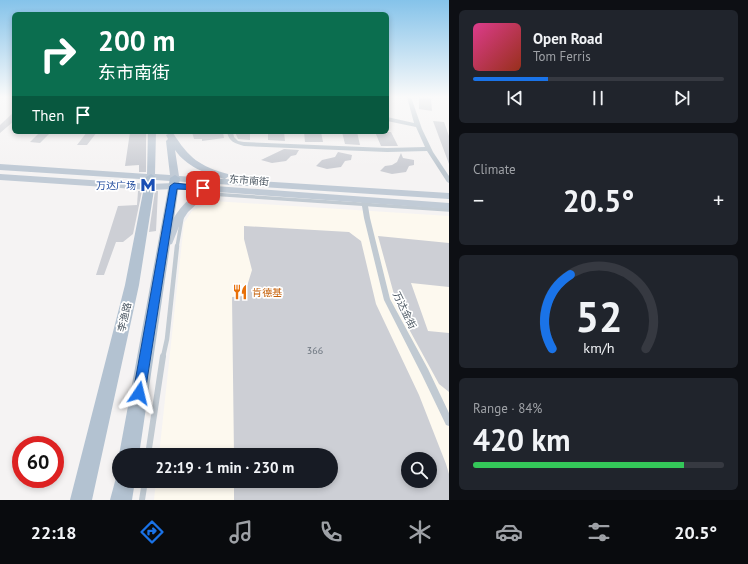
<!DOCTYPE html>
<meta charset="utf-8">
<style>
body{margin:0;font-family:"PT Sans","Noto Sans SC",sans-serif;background:#20242c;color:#f1f3f6;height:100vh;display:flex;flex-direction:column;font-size:15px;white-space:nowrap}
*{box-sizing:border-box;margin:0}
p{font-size:13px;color:#9ea1a6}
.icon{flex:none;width:22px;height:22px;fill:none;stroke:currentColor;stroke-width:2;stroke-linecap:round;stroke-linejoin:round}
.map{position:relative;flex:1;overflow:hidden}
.sheet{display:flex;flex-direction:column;gap:10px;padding:10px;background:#0d0f14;width:299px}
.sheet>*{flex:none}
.hud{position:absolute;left:12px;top:12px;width:377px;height:122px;border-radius:6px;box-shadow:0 2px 6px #0003;background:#0b6e4f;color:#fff;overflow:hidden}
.controls{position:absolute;left:401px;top:452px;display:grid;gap:8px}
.controls a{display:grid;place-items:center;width:36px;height:36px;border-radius:50%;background:#171b24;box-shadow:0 2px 6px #0003;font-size:20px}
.speed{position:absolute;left:12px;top:436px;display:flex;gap:8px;font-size:20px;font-weight:700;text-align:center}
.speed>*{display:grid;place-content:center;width:52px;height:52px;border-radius:50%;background:#171b24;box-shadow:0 2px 6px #0003;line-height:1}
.speed .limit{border:6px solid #d22;background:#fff;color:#111}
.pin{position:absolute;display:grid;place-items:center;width:34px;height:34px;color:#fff;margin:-17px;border-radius:8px;box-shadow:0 2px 6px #0006}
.me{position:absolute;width:44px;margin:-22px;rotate:10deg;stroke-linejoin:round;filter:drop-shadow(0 0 3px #0008)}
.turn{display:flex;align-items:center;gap:14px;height:84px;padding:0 20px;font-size:18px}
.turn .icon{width:52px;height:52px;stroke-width:2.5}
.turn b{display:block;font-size:28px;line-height:34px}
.then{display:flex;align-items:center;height:38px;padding:0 20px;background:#0003;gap:8px;font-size:15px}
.big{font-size:30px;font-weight:700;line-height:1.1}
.sheet .widget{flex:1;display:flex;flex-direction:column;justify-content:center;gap:6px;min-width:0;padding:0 14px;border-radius:6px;background:#20242c}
.sheet .dial{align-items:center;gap:0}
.dial svg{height:104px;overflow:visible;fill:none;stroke:#363941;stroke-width:7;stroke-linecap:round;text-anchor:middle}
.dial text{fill:#f1f3f6;stroke:none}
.song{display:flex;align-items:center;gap:12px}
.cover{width:48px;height:48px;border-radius:6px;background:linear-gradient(135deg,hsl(330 70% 55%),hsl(10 70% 35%))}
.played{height:4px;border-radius:2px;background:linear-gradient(90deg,#1a73e8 30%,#363941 30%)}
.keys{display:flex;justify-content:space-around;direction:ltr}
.heat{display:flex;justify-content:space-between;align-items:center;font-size:22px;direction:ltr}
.charge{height:6px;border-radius:3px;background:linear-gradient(90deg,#34c759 84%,#363941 0)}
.trip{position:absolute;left:112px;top:448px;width:226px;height:40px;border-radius:20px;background:#171b24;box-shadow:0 2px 6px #0003;font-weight:700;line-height:40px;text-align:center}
.dock{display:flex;height:64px;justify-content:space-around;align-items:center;background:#090b0e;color:#9ea1a6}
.dock .icon{width:28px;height:28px}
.dock .selected{color:#1a73e8}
.dock b{font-size:18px;color:#f1f3f6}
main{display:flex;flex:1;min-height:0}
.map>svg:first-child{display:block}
</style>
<main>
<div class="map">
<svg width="449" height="500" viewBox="0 0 449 500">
<rect width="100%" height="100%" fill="#f5f3f3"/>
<!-- commercial -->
<path fill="#fdf9ef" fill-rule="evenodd" d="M213 201 449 216V500H154L156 481H331V455H159L184 223 192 211ZM408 459H430V481H408Z"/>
<!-- building -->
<path fill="#cdcfd5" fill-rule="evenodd" d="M419 97H431L432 111 419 109Z
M14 112V121L0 133V125Z
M433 121 444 122 449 136V164Z
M40 132H51L40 143 30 142Z
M87 132H97L87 145H77Z
M130 132H146V172H139V165L125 166Z
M192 132H223L224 138 202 141V139H194Z
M235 132H250V140L238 139Z
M268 132H284L285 141 268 140Z
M304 132H321L323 142H305Z
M342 132H357L360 145 345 144Z
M375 132H391L398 146H381Z
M284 149 299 150 296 155 291 156 286 161 272 163 261 160Z
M338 152 352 155 351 160 345 161 341 167 327 169 316 166 322 160 335 157Z
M401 153 403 158 414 160V165L409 166 406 172 392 174 380 171 385 166 392 165 397 162Z
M138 191H142L133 234 123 242H116L104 275H96L118 206 137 205Z
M155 191H158L156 231 149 232Z
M244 226 349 232 361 241 376 304 419 395 446 464 449 474V500H234V481H331V455H234L232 297 244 296 252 270 244 239ZM408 459H430V481H408Z
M378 236 449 243V287L411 283 428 331 449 333V392L439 384 398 309Z"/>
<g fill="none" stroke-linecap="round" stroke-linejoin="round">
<!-- service-far2 -->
<path stroke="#c1cad2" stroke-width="3.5" d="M211 194 449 210
M177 247 182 218"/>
<!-- service-far1 -->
<path stroke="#c1cad2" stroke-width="4.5" d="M163 357 167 339 177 246"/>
<!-- service -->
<path stroke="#c1cad2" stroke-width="6" d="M148 455 163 356
M142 500 145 481"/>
<!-- pedestrian -->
<path fill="#c1cad2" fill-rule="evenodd" d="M364 198 367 200 370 218 390 299 428 369 449 413V426L446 425 422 375 384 300 364 218 361 200Z"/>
<!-- minor -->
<path fill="#c1cad2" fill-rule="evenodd" d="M407 97H411L422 129 433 152 449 176V183L447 182 427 151 387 152 244 146C235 143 229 142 227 132H233L234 137 238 141 244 142 387 148 425 147 416 127 387 121V117L414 123Z"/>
<!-- secondary -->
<path fill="#c1cbd6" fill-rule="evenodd" d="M148 132H156L155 174 170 175 166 141 168 139 166 135 170 133H173C189 158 199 166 228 174L229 176 225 179 449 193V199L0 170V164L147 174ZM175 150C187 167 205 173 224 179L179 176Z
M0 174 150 184 174 183 449 203V209L217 192 200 201 188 212 180 224 172 244 168 245 163 241C171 220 182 200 203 191L174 189 150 190 0 180Z"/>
<!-- primary -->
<path fill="#b3c2d1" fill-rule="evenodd" d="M151 174 156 177 139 285 92 500H70L125 285 146 177Z
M175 175 180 178 139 455H119L170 178Z
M119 472V481H135L132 500H110L117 474Z"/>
</g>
<!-- sky -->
<linearGradient id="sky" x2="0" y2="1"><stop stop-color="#85c3ea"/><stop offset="0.58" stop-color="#fafafa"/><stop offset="1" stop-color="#fafafa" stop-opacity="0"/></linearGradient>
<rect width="449" height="167" fill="url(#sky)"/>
<!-- route -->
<path fill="#1a73e8" stroke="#114b97" d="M174 183 203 186 207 188 203 190 177 189 145 393 143 398 139 400 135 398 133 393 170 186Z"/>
<!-- icons -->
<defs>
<g id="metro-bare" transform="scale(1.2)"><path d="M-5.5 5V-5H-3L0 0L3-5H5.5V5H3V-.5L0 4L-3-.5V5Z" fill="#1a4fb4" stroke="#fff" stroke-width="2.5" paint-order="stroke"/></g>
<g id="restaurant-bare" transform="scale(1.2)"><path d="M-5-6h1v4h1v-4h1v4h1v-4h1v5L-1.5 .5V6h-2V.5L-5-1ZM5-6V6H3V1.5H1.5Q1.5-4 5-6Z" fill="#e8710a" stroke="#fff" stroke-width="2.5" paint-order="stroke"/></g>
</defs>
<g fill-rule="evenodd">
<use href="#metro-bare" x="148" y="185"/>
<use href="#restaurant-bare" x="240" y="292"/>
</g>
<g text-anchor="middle" stroke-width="3.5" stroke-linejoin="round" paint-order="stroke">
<!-- street labels -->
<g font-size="10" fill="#4a5661" stroke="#fff">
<text transform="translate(249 180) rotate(4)" y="4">东市南街</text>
<text transform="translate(405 310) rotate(64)" y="4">万达金街</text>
<text transform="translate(124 317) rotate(-77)" y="4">李渔路</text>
</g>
<!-- transit labels -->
<g font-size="10" fill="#164399" stroke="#fff" text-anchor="end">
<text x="136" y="189">万达广场</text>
</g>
<!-- food labels -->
<g font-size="10" fill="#c56008" stroke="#fff" text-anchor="start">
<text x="252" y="296">肯德基</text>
</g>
<!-- near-number labels -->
<g font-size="10" fill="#6b747e">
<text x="315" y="354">366</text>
</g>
</g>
</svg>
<div class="controls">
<a><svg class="icon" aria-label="search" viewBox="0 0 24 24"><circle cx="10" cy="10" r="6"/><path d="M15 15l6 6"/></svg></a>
</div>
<div class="speed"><div class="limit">60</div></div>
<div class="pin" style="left:203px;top:188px;background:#d93025"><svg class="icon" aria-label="arrive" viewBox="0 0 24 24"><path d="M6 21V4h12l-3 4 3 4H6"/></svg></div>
<svg class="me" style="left:139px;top:393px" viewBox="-20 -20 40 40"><path d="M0-17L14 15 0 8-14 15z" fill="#1a73e8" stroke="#fff" stroke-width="4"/></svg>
<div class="trip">22:19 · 1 min · 230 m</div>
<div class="hud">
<div class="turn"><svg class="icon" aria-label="right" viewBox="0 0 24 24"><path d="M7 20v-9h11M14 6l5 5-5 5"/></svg><div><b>200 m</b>东市南街</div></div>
<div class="then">Then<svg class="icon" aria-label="arrive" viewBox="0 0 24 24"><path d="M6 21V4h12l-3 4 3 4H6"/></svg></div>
</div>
</div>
<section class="sheet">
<div class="widget">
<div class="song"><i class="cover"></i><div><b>Open Road</b><p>Tom Ferris</p></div></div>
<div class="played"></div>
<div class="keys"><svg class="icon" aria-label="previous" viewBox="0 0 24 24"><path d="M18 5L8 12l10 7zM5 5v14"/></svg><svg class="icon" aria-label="pause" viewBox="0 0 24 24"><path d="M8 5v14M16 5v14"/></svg><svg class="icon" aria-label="next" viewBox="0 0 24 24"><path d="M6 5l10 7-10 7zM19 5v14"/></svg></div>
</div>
<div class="widget"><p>Climate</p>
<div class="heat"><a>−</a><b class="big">20.5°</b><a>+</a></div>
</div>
<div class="widget dial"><svg viewBox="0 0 100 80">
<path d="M14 69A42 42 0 1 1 86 69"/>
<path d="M14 69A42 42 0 0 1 28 12" stroke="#1a73e8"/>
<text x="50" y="56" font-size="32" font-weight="700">52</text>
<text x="50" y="72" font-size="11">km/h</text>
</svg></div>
<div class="widget"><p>Range · 84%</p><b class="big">420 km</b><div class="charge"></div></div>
</section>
</main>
<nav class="dock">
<b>22:18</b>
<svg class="icon selected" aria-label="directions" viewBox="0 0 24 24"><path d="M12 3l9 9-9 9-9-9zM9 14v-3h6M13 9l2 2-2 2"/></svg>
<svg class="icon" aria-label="music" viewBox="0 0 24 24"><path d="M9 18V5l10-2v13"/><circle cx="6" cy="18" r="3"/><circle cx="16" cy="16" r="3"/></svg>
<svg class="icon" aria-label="phone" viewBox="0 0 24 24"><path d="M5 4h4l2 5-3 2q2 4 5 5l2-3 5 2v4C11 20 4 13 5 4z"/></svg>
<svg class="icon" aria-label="climate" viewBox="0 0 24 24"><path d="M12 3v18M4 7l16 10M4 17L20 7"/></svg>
<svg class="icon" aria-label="car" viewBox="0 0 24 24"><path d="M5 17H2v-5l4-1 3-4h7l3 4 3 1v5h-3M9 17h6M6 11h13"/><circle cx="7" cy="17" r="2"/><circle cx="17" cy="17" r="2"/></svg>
<svg class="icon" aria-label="filters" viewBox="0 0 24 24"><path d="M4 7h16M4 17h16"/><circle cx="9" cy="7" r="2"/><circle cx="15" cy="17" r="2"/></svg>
<b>20.5°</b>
</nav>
